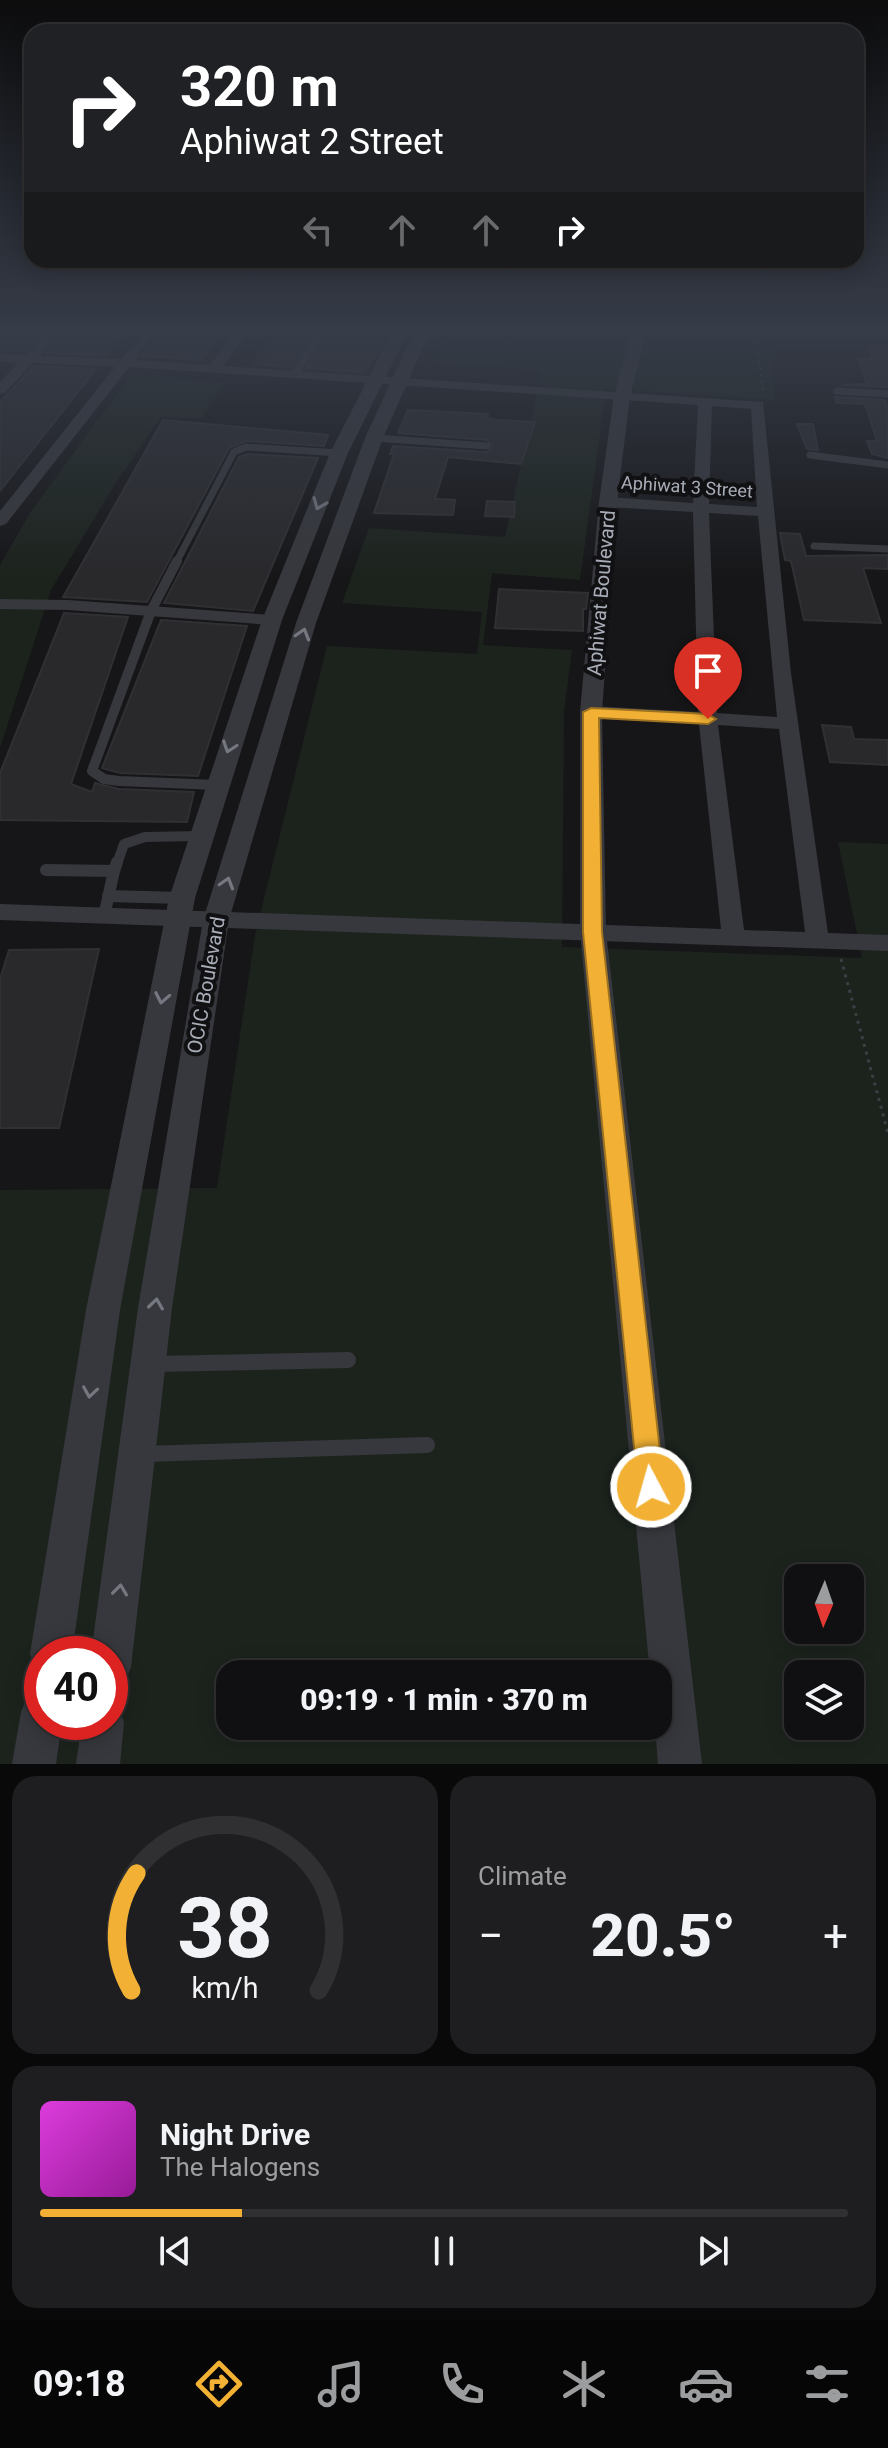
<!DOCTYPE html>
<meta charset="utf-8">
<style>
body{margin:0;font-family:Roboto,sans-serif;background:#1e1e20;color:#f1f3f6;height:100vh;display:flex;flex-direction:column;font-size:30px;white-space:nowrap}
*{box-sizing:border-box;margin:0}
p{font-size:26px;color:#9c9d9f}
.icon{flex:none;width:44px;height:44px;fill:none;stroke:currentColor;stroke-width:2;stroke-linecap:round;stroke-linejoin:round}
.map{position:relative;height:1764px;overflow:hidden}
.sheet{display:flex;flex-direction:column;gap:12px;padding:12px;background:#09090a;flex:1}
.sheet>*{flex:none}
.guide{position:absolute;left:24px;top:24px;width:840px;height:244px;border-radius:24px;box-shadow:0 4px 20px #0003,0 0 0 2px #303032;background:#202124;color:#fff;overflow:hidden}
.needle{width:52px;rotate:182deg}
.tools{position:absolute;left:784px;top:1564px;display:grid;gap:16px}
.tools a{display:grid;place-items:center;width:80px;height:80px;border-radius:16px;background:#101012;box-shadow:0 4px 20px #0003,0 0 0 2px #303032;font-size:40px}
.speed{position:absolute;left:24px;top:1636px;display:flex;gap:16px;font-size:40px;font-weight:700;text-align:center}
.speed>*{display:grid;place-content:center;width:104px;height:104px;border-radius:50%;background:#101012;box-shadow:0 4px 20px #0003,0 0 0 2px #303032;line-height:1}
.speed .limit{border:12px solid #d22;background:#fff;color:#111}
.pin{position:absolute;display:grid;place-items:center;width:68px;height:68px;color:#fff;margin:-82px -34px;border-radius:50% 50% 50% 0;rotate:-45deg;box-shadow:0 0 8px #0007}
.pin .icon{rotate:45deg}
.me{position:absolute;width:88px;margin:-44px;rotate:354deg;stroke-linejoin:round;filter:drop-shadow(0 0 6px #0008)}
.turn{display:flex;align-items:center;gap:28px;height:168px;padding:0 24px;font-size:36px}
.turn .icon{width:104px;height:104px;stroke-width:2.5}
.turn b{display:block;font-size:56px;line-height:68px}
.lanes{display:flex;align-items:center;height:76px;padding:0 24px;background:#0003;justify-content:center;gap:40px;direction:ltr}
.lanes .off{opacity:.35}
.big{font-size:60px;font-weight:800;line-height:1.1}
.sheet .widget{flex:1;display:flex;flex-direction:column;justify-content:center;gap:12px;min-width:0;padding:0 28px;border-radius:24px;background:#1e1e20}
.sheet .dial{align-items:center;gap:0}
.dial svg{height:208px;overflow:visible;fill:none;stroke:#303032;stroke-width:7;stroke-linecap:round;text-anchor:middle}
.dial text{fill:#f1f3f6;stroke:none}
.song{display:flex;align-items:center;gap:24px}
.cover{width:96px;height:96px;border-radius:12px;background:linear-gradient(135deg,hsl(300 70% 55%),hsl(300 70% 35%))}
.played{height:8px;border-radius:4px;background:linear-gradient(90deg,#f2b134 25%,#303032 25%)}
.keys{display:flex;justify-content:space-around;direction:ltr}
.heat{display:flex;justify-content:space-between;align-items:center;font-size:44px;direction:ltr}
.sheet .tiles{flex:1;display:grid;gap:12px;grid-template-columns:1fr 1fr}
.widget:last-child{grid-column:span 2}
.trip{position:absolute;left:216px;top:1660px;width:456px;height:80px;border-radius:24px;background:#101012;box-shadow:0 4px 20px #0003,0 0 0 2px #303032;font-weight:800;line-height:80px;text-align:center}
.dock{display:flex;height:128px;justify-content:space-around;align-items:center;background:#060607;color:#9c9d9f}
.dock .icon{width:56px;height:56px}
.dock .active{color:#f2b134}
.dock b{font-size:36px;color:#f1f3f6}
.map>svg:first-child{display:block}
</style>
<div class="map">
<svg width="888" height="1764" viewBox="0 0 888 1764">
<rect width="100%" height="100%" fill="#161618"/>
<!-- built -->
<path fill="#222225" d="M273 332H391L367 375 250 366Z"/>
<!-- green -->
<path fill="#1c231d" fill-rule="evenodd" d="M451 332H767L775 400 606 389 580 580 492 573 483 645 572 650 564 711 562 947 862 958 838 842 888 844V1764H0V1190L217 1188 255 935 327 646 477 654 482 612 342 603 369 528 505 537 542 370 436 362ZM798 1578H850V1630H798ZM42 1654H110V1722H42ZM230 1674H658V1726H230ZM798 1674H850V1726H798Z
M130 376 225 382 201 419 161 417 117 481 51 590 0 748V565L30 513Z"/>
<!-- building -->
<path fill="#29292c" stroke="#303034" stroke-width="2" d="M0 332H44L26 351 0 350Z
M64 332H125L104 355 46 353Z
M161 332H223L201 360 142 356Z
M287 332H314L291 367 263 365Z
M330 332H385L364 372 307 368Z
M868 347 888 348V387L841 385 867 384 858 358 872 359Z
M34 366 96 369 0 491V402Z
M835 397 885 400 888 410V458L872 454 867 441H877L865 404 837 403Z
M408 410 488 414 487 418 497 420 535 422 521 464 448 457 435 499 455 500 453 515 374 513 394 454H390L393 446 487 452 493 447 487 440 398 433Z
M163 420 328 435 324 446 246 441 229 448 147 602 63 597Z
M797 424H813L818 450 807 449Z
M247 454 318 458 253 611 164 603 239 457Z
M487 501 515 502 514 517 485 516Z
M780 533 800 534 806 556 888 555V569L863 568 881 623 804 620 791 561 785 560Z
M499 589 588 593 586 609H583V631L495 628Z
M64 613 128 617 71 784 92 792 95 783 119 789 194 792 187 822 0 820V773Z
M161 620 247 626 198 776 120 773 102 768Z
M822 725 851 727 854 739 888 740V765L830 762Z
M99 949 59 1128H0V979L9 950Z"/>
<g fill="none" stroke-linecap="round" stroke-linejoin="round">
<!-- path-far1 -->
<path stroke="#3d3f44" stroke-width="2" stroke-dasharray="3 4" stroke-linecap="butt" d="M756 332 763 392"/>
<!-- path -->
<path stroke="#3d3f44" stroke-width="3" stroke-dasharray="3 5" stroke-linecap="butt" d="M841 959 888 1133"/>
<!-- service-far3 -->
<path stroke="#37383d" stroke-width="7" d="M837 391 888 394
M374 438 487 446
M810 455 888 465
M814 546 888 549
M176 563 234 452 246 447 339 453"/>
<!-- service-far2 -->
<path stroke="#37383d" stroke-width="10" d="M177 561 151 611 92 771 104 779 119 781 217 785
M0 604 68 605 272 620
M117 864 124 844 145 837 200 836"/>
<!-- service-far1 -->
<path stroke="#37383d" stroke-width="12" d="M46 870 114 871 104 916
M114 871 117 862
M108 896 181 898"/>
<!-- service -->
<path stroke="#37383d" stroke-width="16" d="M153 1364 348 1360
M143 1454 427 1445"/>
<!-- pedestrian -->
<path fill="#37383d" fill-rule="evenodd" d="M317 332H327L298 376H292L290 374Z"/>
<!-- minor -->
<path fill="#37383d" fill-rule="evenodd" d="M48 332H61L40 356 122 359 144 332H156L135 360 210 365 236 332H248L223 366 763 402 791 673 828 933 888 935V951L0 920V904L721 929 699 724 591 718 581 712 591 706 698 712 693 512 608 507 600 502 608 497 693 503 698 405 129 367 6 524 0 526V511L115 367 33 363 5 393 0 394V382L18 363 0 362V354L26 355ZM712 406 751 409 757 507 709 504ZM709 513 758 516 777 717 717 713ZM718 725 779 729 805 932 744 930Z"/>
<!-- tertiary -->
<path fill="#37383d" fill-rule="evenodd" d="M392 332H408L348 453 282 620 195 898 120 1310 72 1654H42V1671L36 1669 30 1654 86 1310 169 898 262 620 330 453Z
M414 332H430L383 438 316 623 229 920 172 1308 131 1667 125 1682 110 1688V1654H91L138 1308 203 920 296 623 365 438Z
M631 332H647L630 396 617 502 602 712 606 932 702 1764H658L655 1726H658V1674H650L580 932V712L599 502 614 396Z
M42 1691V1722H62L56 1764H12L21 1712 27 1697Z
M110 1704 118 1707 124 1722 120 1764H76L82 1722H110Z"/>
</g>
<!-- one-way arrows -->
<defs><path id="oneway-chevron" d="M-2-3.5L2.5 0L-2 3.5" fill="none" stroke-width="1.6" stroke-linecap="round" stroke-linejoin="round" transform="scale(2)"/></defs>
<g stroke="#757881">
<use href="#oneway-chevron" transform="translate(319 504) rotate(112)"/>
<use href="#oneway-chevron" transform="translate(303 634) rotate(-73)"/>
<use href="#oneway-chevron" transform="translate(229 747) rotate(109)"/>
<use href="#oneway-chevron" transform="translate(227 883) rotate(-73)"/>
<use href="#oneway-chevron" transform="translate(162 998) rotate(101)"/>
<use href="#oneway-chevron" transform="translate(156 1304) rotate(-82)"/>
<use href="#oneway-chevron" transform="translate(90 1392) rotate(99)"/>
<use href="#oneway-chevron" transform="translate(120 1590) rotate(-83)"/>
</g>
<!-- sky -->
<linearGradient id="sky" x2="0" y2="1"><stop stop-color="#0c0c0d"/><stop offset="0.57" stop-color="#363c48"/><stop offset="1" stop-color="#363c48" stop-opacity="0"/></linearGradient>
<rect width="888" height="579" fill="url(#sky)"/>
<!-- route -->
<path fill="#f2b134" stroke="#9d7322" stroke-width="2" d="M591 708 708 714 716 719 708 724 599 718 602 932 664 1487 661 1496 651 1500 642 1496 638 1487 583 932V712Z"/>
<g text-anchor="middle" stroke-width="8" stroke-linejoin="round" paint-order="stroke">
<!-- far-street labels -->
<g font-size="18" fill="#a8adb8" stroke="#111113">
<text transform="translate(687 487) rotate(4)" y="6">Aphiwat 3 Street</text>
</g>
<!-- street labels -->
<g font-size="20" fill="#a8adb8" stroke="#111113">
<text transform="translate(601 593) rotate(-85)" y="7">Aphiwat Boulevard</text>
<text transform="translate(206 985) rotate(-80)" y="7">OCIC Boulevard</text>
</g>
</g>
</svg>
<div class="tools">
<a><svg class="needle" viewBox="-14 -14 28 28"><path d="M0-13l5 13h-10z" fill="#e53935"/><path d="M0 13l5-13h-10z" fill="#9c9d9f"/></svg></a>
<a><svg class="icon" aria-label="layers" viewBox="0 0 24 24"><path d="M12 4l9 5-9 5-9-5zM3 14l9 5 9-5"/></svg></a>
</div>
<div class="speed"><div class="limit">40</div></div>
<div class="pin" style="left:708px;top:719px;background:#d93025"><svg class="icon" aria-label="arrive" viewBox="0 0 24 24"><path d="M6 21V4h12l-3 4 3 4H6"/></svg></div>
<svg class="me" style="left:651px;top:1487px" viewBox="-20 -20 40 40"><circle r="17" fill="#f2b134" stroke="#fff" stroke-width="3"/><path d="M0-11L8 9 0 5-8 9z" fill="#fff"/></svg>
<div class="trip">09:19 · 1 min · 370 m</div>
<div class="guide">
<div class="turn"><svg class="icon" aria-label="right" viewBox="0 0 24 24"><path d="M7 20v-9h11M14 6l5 5-5 5"/></svg><div><b>320 m</b>Aphiwat 2 Street</div></div>
<div class="lanes"><svg class="icon off" aria-label="left" viewBox="0 0 24 24"><path d="M17 20v-9H6M10 6l-5 5 5 5"/></svg><svg class="icon off" aria-label="ahead" viewBox="0 0 24 24"><path d="M12 20V5M6 11l6-6 6 6"/></svg><svg class="icon off" aria-label="ahead" viewBox="0 0 24 24"><path d="M12 20V5M6 11l6-6 6 6"/></svg><svg class="icon" aria-label="right" viewBox="0 0 24 24"><path d="M7 20v-9h11M14 6l5 5-5 5"/></svg></div>
</div>
</div>
<section class="sheet">
<div class="tiles">
<div class="widget dial"><svg viewBox="0 0 100 80">
<path d="M14 69A42 42 0 1 1 86 69"/>
<path d="M14 69A42 42 0 0 1 16 24" stroke="#f2b134"/>
<text x="50" y="56" font-size="32" font-weight="700">38</text>
<text x="50" y="72" font-size="11">km/h</text>
</svg></div>
<div class="widget"><p>Climate</p>
<div class="heat"><a>−</a><b class="big">20.5°</b><a>+</a></div>
</div>
<div class="widget">
<div class="song"><i class="cover"></i><div><b>Night Drive</b><p>The Halogens</p></div></div>
<div class="played"></div>
<div class="keys"><svg class="icon" aria-label="previous" viewBox="0 0 24 24"><path d="M18 5L8 12l10 7zM5 5v14"/></svg><svg class="icon" aria-label="pause" viewBox="0 0 24 24"><path d="M8 5v14M16 5v14"/></svg><svg class="icon" aria-label="next" viewBox="0 0 24 24"><path d="M6 5l10 7-10 7zM19 5v14"/></svg></div>
</div>
</div>
</section>
<nav class="dock">
<b>09:18</b>
<svg class="icon active" aria-label="directions" viewBox="0 0 24 24"><path d="M12 3l9 9-9 9-9-9zM9 14v-3h6M13 9l2 2-2 2"/></svg>
<svg class="icon" aria-label="music" viewBox="0 0 24 24"><path d="M9 18V5l10-2v13"/><circle cx="6" cy="18" r="3"/><circle cx="16" cy="16" r="3"/></svg>
<svg class="icon" aria-label="phone" viewBox="0 0 24 24"><path d="M5 4h4l2 5-3 2q2 4 5 5l2-3 5 2v4C11 20 4 13 5 4z"/></svg>
<svg class="icon" aria-label="climate" viewBox="0 0 24 24"><path d="M12 3v18M4 7l16 10M4 17L20 7"/></svg>
<svg class="icon" aria-label="car" viewBox="0 0 24 24"><path d="M5 17H2v-5l4-1 3-4h7l3 4 3 1v5h-3M9 17h6M6 11h13"/><circle cx="7" cy="17" r="2"/><circle cx="17" cy="17" r="2"/></svg>
<svg class="icon" aria-label="filters" viewBox="0 0 24 24"><path d="M4 7h16M4 17h16"/><circle cx="9" cy="7" r="2"/><circle cx="15" cy="17" r="2"/></svg>
</nav>
